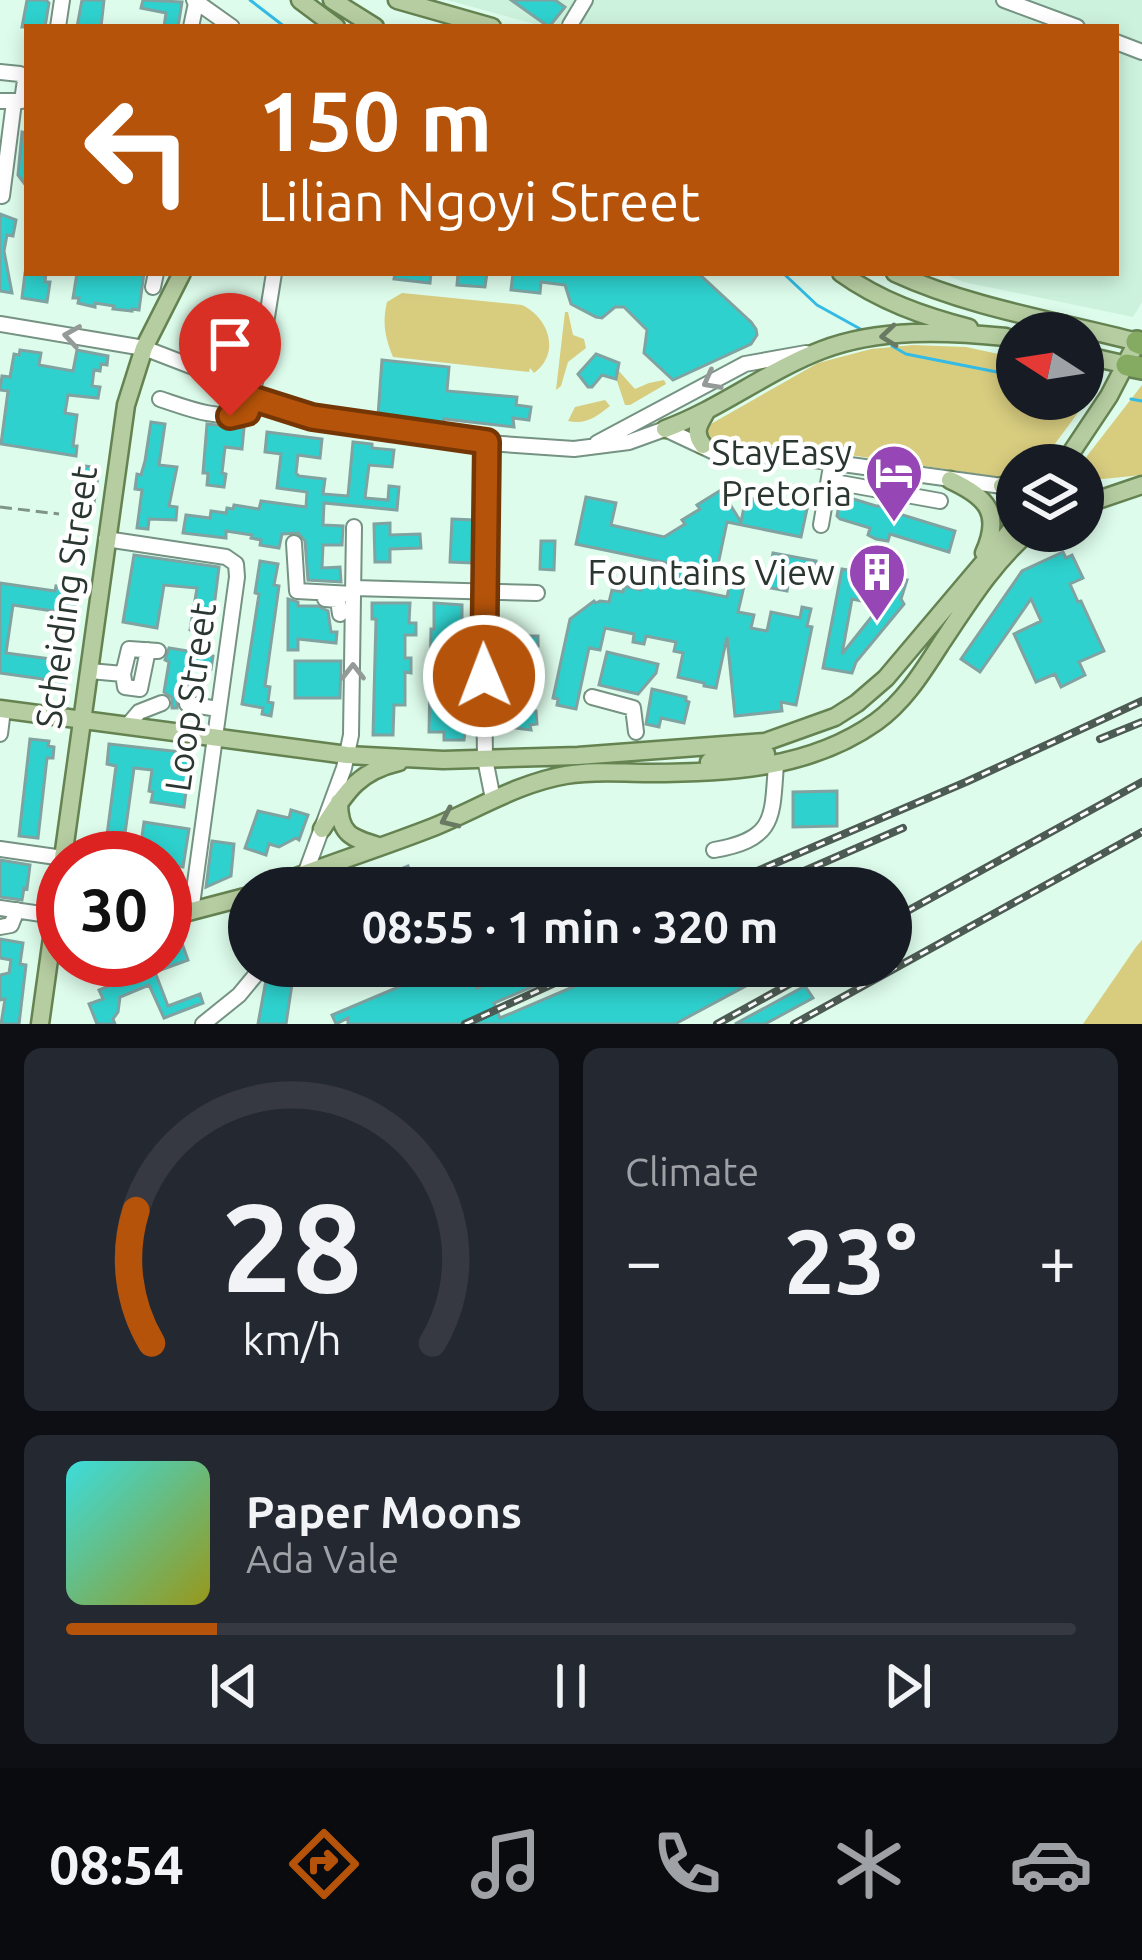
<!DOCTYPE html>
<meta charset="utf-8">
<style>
body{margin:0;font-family:Ubuntu,sans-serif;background:#242831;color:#f1f3f6;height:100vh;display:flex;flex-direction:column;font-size:45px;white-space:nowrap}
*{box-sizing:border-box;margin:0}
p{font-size:39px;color:#9ea1a6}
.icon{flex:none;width:66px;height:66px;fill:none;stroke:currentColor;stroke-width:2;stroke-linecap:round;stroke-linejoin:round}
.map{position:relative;height:1024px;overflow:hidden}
.panel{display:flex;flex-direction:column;gap:24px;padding:24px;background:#0d0f14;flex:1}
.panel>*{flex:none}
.top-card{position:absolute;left:24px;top:24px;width:1095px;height:252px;border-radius:0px;box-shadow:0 6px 18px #0003;background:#b45309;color:#fff;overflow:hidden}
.needle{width:78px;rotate:282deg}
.tools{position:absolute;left:996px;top:312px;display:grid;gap:24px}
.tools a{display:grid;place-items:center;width:108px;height:108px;border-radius:50%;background:#171b24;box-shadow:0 6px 18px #0003;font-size:60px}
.speed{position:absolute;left:36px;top:831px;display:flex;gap:24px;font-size:60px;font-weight:700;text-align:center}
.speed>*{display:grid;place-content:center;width:156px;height:156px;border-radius:50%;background:#171b24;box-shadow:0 6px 18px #0003;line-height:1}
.speed .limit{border:18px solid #d22;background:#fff;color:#111}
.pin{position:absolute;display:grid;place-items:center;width:102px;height:102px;color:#fff;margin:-123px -51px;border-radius:50% 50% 50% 0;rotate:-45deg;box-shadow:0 0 12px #0007}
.pin .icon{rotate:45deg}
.me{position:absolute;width:132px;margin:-66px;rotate:359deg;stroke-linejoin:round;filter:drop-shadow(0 0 9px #0008)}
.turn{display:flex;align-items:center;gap:42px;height:252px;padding:0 36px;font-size:54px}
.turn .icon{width:156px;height:156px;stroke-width:2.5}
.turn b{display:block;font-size:84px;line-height:102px}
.big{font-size:90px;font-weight:600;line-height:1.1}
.panel .widget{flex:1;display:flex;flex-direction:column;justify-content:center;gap:18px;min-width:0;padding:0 42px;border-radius:18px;background:#242831}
.panel .dial{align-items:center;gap:0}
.dial svg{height:312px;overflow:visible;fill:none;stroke:#363941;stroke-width:7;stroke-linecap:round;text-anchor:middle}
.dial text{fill:#f1f3f6;stroke:none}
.song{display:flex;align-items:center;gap:36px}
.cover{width:144px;height:144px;border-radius:18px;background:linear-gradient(135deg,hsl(180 70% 55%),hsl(60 70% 35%))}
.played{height:12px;border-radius:6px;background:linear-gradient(90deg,#b45309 15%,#363941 15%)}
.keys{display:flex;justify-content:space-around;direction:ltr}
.heat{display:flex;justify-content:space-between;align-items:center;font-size:66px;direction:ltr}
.panel .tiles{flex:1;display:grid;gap:24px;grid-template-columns:1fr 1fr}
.widget:last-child{grid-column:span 2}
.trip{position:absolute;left:228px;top:867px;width:684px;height:120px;border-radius:60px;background:#171b24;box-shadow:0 6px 18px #0003;font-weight:600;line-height:120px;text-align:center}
.tabs{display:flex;height:192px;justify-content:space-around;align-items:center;background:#090b0e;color:#9ea1a6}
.tabs .icon{width:84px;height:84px}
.tabs .on{color:#b45309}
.tabs b{font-size:54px;color:#f1f3f6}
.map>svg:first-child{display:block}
</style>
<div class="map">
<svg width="1142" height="1024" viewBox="0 0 1142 1024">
<rect width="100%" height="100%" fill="#ddfceb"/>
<!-- built -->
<path fill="#ccf2dd" d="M447 0H1142V302L1133 317 964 282 941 273H1116V27H546Z"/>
<!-- green -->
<path fill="#d8cc7f" d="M402 293 522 305C549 318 561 353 534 373L530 368 529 372 393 357C385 337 382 323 387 302Z
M565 312H568L573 335 584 339 586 348 568 362 561 386 556 390Z
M913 345 966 347 1017 358V399H1083V372L1096 374 1100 383 1040 464 1017 465V474L1005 478 796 447 711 441 707 434 709 425 818 363 871 349Z
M617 369 635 389 649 383 664 380 666 384 630 405H625L616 378Z
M1142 385V475L1083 481V465H1080Z
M605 400 610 406C596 417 586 425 568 421L575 407Z
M1142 940V1024H1083L1136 947Z"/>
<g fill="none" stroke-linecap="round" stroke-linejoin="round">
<!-- stream -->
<path stroke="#33bbe5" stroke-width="3" d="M250 0 285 27
M783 273 817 305 864 331
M892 346 906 354 1017 376
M1083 389 1095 392
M1131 399 1142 401"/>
</g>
<!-- building -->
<path fill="#2ed1ce" stroke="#80a3a2" stroke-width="3" fill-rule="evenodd" d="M27 0H46L49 3 45 27H22Z
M82 0H104L101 27H77Z
M143 0 182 2 178 27H164L166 13 141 8Z
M511 0H555L565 7 549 27Z
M22 132 27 133V187L18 175Z
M0 214 16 220 13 236 7 235 4 251 12 293 0 291Z
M25 273H46L45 282H50L47 302 22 298Z
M77 273H144L139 310 132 309V311L113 309 114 306 95 303V307L78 303 79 298H73Z
M395 273H431L430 283 394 279Z
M458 273H487L485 287 457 285Z
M513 273H698L751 322 756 329 757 335 751 344 673 380 644 353 647 330 624 307H615L602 318 596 317 571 304 565 285 541 282 540 293 511 290Z
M226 338 247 341 245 353H236L235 358 226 356 227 351H223Z
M20 350 41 353 39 365 73 371 77 350 108 356 107 365 101 364 100 371 94 370 92 386 100 387 98 398 68 395 65 413 77 415 73 446H77L76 456 1 444 8 391 0 390 2 376 10 377 14 354 19 355Z
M596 354 619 363 616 379 602 375 592 387H588L578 374Z
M382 360 449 367 447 391 517 397 516 405 531 407 529 420 513 418 514 427 444 419 443 423 378 416Z
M151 422 165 424 159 465 177 467 169 506 177 507 176 520 149 519 148 529 137 528 142 490 135 489 137 474 141 475 145 461Z
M207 424 244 428 242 449 225 447 222 473 226 474 224 487 207 485 208 473H203Z
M267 432 322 439 320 458 298 455 296 473 299 476 325 479 323 494 348 496 353 442 372 444V448L394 450 392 467 369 465 365 498 388 500 389 486 399 487 397 510 324 503 323 525 343 526 342 545H323L322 568 340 567 341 582 308 580 305 541 298 533 282 534 279 548 260 545 261 540 251 538 252 535 226 531V538L183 533 186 515 210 518 211 511 226 513 227 508 233 509 234 505 259 509 261 501 306 507 307 492 277 488 281 454 265 452Z
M78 465 99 468 94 503 84 502 85 478 76 476Z
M721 490 741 522 746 497 767 502 772 501 773 496 782 498 781 503 786 505 807 509 801 537 727 522 716 574 692 569 688 589 727 597 731 579 745 582 738 612 754 615 751 628 767 631 771 612 800 618 802 607 811 609 807 626 812 627 796 705 781 702 782 711 735 716 727 637 716 688 704 686V683L678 677 683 653 674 651 676 642 646 636 644 644 633 642 634 634 605 628 600 650 589 648 576 709 557 705 558 699 553 698 570 619 594 601 596 603 600 601 609 602 612 590 623 592 624 586 641 590 643 579 663 583 667 563 576 544 586 497 616 503 611 525 664 537 685 524 682 520 700 509 697 505Z
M847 497 876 506H880L882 502 894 504 893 510 896 513 955 531 949 552 890 534 888 541 876 539 868 535 870 528 840 519 837 516 839 505Z
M452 519 474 520 473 563 450 562Z
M390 523V535L420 534 421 548 390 549V562H375L374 524Z
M541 541H555L554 570 540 569Z
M1063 552 1066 558 1072 555 1083 578 1070 584 1078 602 1081 601 1104 651 1079 662 1085 675 1061 687 1055 674 1036 682 1014 634 1041 621 1031 599 980 672 961 659 1022 571Z
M773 553 816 561 813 577 790 573 787 591 766 587Z
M134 555 219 567 209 648V655L213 656 211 669 193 666 188 693 178 698 177 708H172V698L164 692 169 662 165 660 169 648 194 652 198 632 190 630 197 588 164 585 157 628 123 622Z
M260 561 278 564 274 585 279 586 265 686 270 687 268 702 273 703 271 716 262 714 263 708 242 704 259 594 255 593Z
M842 569 907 580 901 599 904 604 856 662 852 673 823 668ZM852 599 881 605 842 654Z
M0 583 55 591 56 586 77 589 73 614 13 605 6 653 51 659 52 655 68 657 64 690 42 686 43 679 0 673Z
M288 599 298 602V606H317L328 611 331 632H337L336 643 298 639V650H288Z
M372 603H410L409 623H416V635H405V658H411V673L405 672V705H394L393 735H373L376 619H372Z
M434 603 462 605V629H467V647H470V661H467L468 731H465L464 740H444V732H429L431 629H434Z
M508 636H538V646H530L529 711H536L537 724 530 725 531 730 509 727Z
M607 652 658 664 656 673 638 694 599 685Z
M295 661H341L340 698H295Z
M652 689 686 697V701L689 702 684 723 661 718 659 727 646 724Z
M30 739 49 741 48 746 54 747 53 758H47L38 838 19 836Z
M109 744 191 753 184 807 151 802 153 792 149 791 152 770 134 768 123 848 118 847 116 858H104L116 766 107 764Z
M837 791V826L793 827V792Z
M291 810 308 815 299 840 296 838 279 847 269 844 266 855 245 848 258 811 289 818Z
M144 822 189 829 183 867 165 864V858H139Z
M212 841 234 844 231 876 206 887Z
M0 860 30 865 27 889 24 888 22 900 0 897Z
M408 866 416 888H397L391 873Z
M0 939 23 943 20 964 26 965 19 1024H1L5 999 0 1000V975L9 973 11 960 0 958Z
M183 946 188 960 155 972 168 1006 200 994 203 1003 164 1018 149 985 120 997 118 1012 113 1019 115 1024H97L89 1004 103 999 99 990 116 983 115 978 144 970 140 962 165 960V953Z
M448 966H468L477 988 529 966H581L494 1003 500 1018 622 966H783L675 1024H348V1018L336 1024 332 1015Z
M266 980 292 984 286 1024H258Z
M805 986 813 998 765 1024H735Z"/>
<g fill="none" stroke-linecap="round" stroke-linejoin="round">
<!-- minor casing -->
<g stroke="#759283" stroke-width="18">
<path id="minor" d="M194 0 232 27
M1004 0 1077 27
M570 25 585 0
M58 27 62 0
M191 27 196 3
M1116 42 1142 52
M0 72 20 74 25 80 22 101H0
M2 196 14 102
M153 287 156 273
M0 324 144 348 196 368 252 398 280 408 312 417 354 424 487 443 574 449 629 442 665 429 714 452 792 457 1002 486
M160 399C187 408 218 421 247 412L259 367 274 273
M487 443 483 594 485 759 493 799
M597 443 745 364 806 353
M829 481 940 501
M821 525 830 472
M106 539 226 557 236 564 237 577 191 912
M294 543 297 591 353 594
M353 588 537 593
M325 599 338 600 340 614
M90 671 123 674 129 649 158 651
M123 674 125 687 140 689 148 650
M592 697 633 708 636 732
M187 704 218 709
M127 726 139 712 162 703
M0 734 3 710
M0 849 63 858
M714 850C776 839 772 818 776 764
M300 888 344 768 351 735 354 527
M0 908 55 916
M0 927 11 925 17 910
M304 972 318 966
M203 1024 239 995 263 966"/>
</g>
<!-- major casing -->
<g stroke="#658251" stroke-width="21">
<path id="major" d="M300 0 336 27
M332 0 375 27
M397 0 492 27
M841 273C880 301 923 316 969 328
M895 273C971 308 1057 321 1137 342L1109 396 1063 465
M1083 355 1127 365
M665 429C720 409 767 371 822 350 879 328 947 331 1006 337
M703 445C693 432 699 424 706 412
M950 480C987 497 1002 513 984 553
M1002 486 1017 483
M1083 505 1142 485
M0 709 347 755 443 760 578 756 765 742 835 717 857 703 886 678 1017 523
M709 762 766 754
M339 802C339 834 351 838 378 846
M322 829C345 794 356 772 399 762
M63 858 126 405 144 348 182 273
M268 888C322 866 377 849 431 828 476 810 518 783 566 775 594 770 621 773 648 773 727 773 810 769 876 722 904 702 922 673 940 645 967 605 993 562 1030 531
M165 918 249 896
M40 1024 63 859"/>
</g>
<!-- highway casing -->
<g stroke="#658251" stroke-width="26">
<path id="highway" d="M1137 342 1142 344
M1127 365 1142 368"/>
</g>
<!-- path -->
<path stroke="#7f9488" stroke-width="3" stroke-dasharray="12 6" stroke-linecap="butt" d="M0 507 59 514"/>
<!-- minor -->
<use href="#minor" stroke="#fff" stroke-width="14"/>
<!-- major -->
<use href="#major" stroke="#b6cda1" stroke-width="16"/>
<!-- highway -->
<use href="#highway" stroke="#85ab63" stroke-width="21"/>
<!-- rail casing -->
<g stroke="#4c5b53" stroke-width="8">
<path id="rail" d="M1100 739 1142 722
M717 888 966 782 1142 701
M765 888 903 828
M891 920 1142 782
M465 1024 592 966
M717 1024 822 966
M794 1024 1142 832"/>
</g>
<!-- rail -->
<use href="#rail" stroke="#fff" stroke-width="3" stroke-dasharray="9" stroke-linecap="butt"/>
</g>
<!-- one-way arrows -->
<defs><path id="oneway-chevron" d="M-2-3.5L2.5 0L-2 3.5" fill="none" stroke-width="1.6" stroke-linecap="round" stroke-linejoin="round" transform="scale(3)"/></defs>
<g stroke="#949a98">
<use href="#oneway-chevron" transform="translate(72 336) rotate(-171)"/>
<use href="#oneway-chevron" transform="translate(711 381) rotate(152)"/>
<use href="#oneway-chevron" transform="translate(353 672) rotate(-90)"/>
</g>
<g stroke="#697a63">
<use href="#oneway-chevron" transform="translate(889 336) rotate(174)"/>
<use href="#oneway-chevron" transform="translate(449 819) rotate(155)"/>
</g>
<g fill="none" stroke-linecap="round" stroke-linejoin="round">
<!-- route casing -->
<g stroke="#753606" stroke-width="30">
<path id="route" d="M230 416 247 412 252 398 312 417 487 442 484 676"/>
</g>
<!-- route -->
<use href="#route" stroke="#b45309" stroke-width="21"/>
</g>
<!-- icons -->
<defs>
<g id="hotel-pin" transform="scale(3)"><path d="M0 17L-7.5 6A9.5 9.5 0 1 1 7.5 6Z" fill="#9746b6" stroke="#fff"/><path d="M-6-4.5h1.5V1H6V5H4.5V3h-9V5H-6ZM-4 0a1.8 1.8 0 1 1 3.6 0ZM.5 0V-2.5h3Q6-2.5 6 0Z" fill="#fff"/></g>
<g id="building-pin" transform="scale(3)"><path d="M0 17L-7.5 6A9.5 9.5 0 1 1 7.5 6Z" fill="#9746b6" stroke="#fff"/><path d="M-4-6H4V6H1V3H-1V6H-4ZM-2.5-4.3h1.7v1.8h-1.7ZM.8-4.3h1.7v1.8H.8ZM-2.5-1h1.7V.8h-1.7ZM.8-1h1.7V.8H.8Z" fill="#fff"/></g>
</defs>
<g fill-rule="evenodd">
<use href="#hotel-pin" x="894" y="473"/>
<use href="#building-pin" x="877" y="572"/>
</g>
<g text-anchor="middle" stroke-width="9" stroke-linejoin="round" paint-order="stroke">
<!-- poi labels -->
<g font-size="36" fill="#2a3630" stroke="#fff" text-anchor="end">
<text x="852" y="465">StayEasy<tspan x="852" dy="41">Pretoria</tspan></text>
<text x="835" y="585">Fountains View</text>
</g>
<!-- street labels -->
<g font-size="36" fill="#2a3630" stroke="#fff">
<text transform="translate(66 597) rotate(-82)" y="13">Scheiding Street</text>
<text transform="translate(190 697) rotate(-82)" y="13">Loop Street</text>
</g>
</g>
</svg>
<div class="tools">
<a><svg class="needle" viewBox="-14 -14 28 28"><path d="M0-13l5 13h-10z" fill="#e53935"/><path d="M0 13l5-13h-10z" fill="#9ea1a6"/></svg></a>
<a><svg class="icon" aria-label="layers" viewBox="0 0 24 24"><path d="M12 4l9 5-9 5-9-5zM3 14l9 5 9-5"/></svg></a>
</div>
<div class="speed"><div class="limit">30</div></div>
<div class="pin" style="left:230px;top:416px;background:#d93025"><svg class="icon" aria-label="arrive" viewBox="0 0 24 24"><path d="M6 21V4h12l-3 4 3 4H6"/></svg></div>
<svg class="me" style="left:484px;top:676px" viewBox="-20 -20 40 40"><circle r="17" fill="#b45309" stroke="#fff" stroke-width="3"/><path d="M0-11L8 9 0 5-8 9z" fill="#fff"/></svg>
<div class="trip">08:55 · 1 min · 320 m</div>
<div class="top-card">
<div class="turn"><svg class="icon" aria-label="left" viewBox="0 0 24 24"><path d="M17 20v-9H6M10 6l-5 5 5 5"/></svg><div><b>150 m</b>Lilian Ngoyi Street</div></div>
</div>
</div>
<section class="panel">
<div class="tiles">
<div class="widget dial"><svg viewBox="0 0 100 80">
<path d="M14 69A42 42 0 1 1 86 69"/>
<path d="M14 69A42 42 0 0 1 10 35" stroke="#b45309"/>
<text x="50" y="56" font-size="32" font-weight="700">28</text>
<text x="50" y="72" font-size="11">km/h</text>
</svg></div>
<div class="widget"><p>Climate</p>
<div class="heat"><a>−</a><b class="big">23°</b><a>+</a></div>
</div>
<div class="widget">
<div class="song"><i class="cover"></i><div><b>Paper Moons</b><p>Ada Vale</p></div></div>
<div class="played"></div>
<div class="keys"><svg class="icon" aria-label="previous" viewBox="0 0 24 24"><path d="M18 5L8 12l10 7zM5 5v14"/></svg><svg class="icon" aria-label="pause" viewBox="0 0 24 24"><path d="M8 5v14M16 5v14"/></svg><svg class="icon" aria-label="next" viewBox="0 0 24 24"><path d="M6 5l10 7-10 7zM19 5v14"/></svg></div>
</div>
</div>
</section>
<nav class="tabs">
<b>08:54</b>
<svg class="icon on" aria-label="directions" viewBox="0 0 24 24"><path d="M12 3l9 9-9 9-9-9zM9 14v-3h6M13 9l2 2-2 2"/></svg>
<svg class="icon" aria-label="music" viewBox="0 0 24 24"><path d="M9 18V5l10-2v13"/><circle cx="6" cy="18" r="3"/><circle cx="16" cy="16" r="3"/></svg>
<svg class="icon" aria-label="phone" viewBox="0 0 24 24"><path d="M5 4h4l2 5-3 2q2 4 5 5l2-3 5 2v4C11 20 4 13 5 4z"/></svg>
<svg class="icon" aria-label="climate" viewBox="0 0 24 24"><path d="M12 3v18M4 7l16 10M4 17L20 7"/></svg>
<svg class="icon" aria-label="car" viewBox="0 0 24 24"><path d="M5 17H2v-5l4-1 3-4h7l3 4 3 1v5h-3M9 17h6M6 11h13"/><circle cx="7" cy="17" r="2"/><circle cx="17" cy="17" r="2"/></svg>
</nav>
